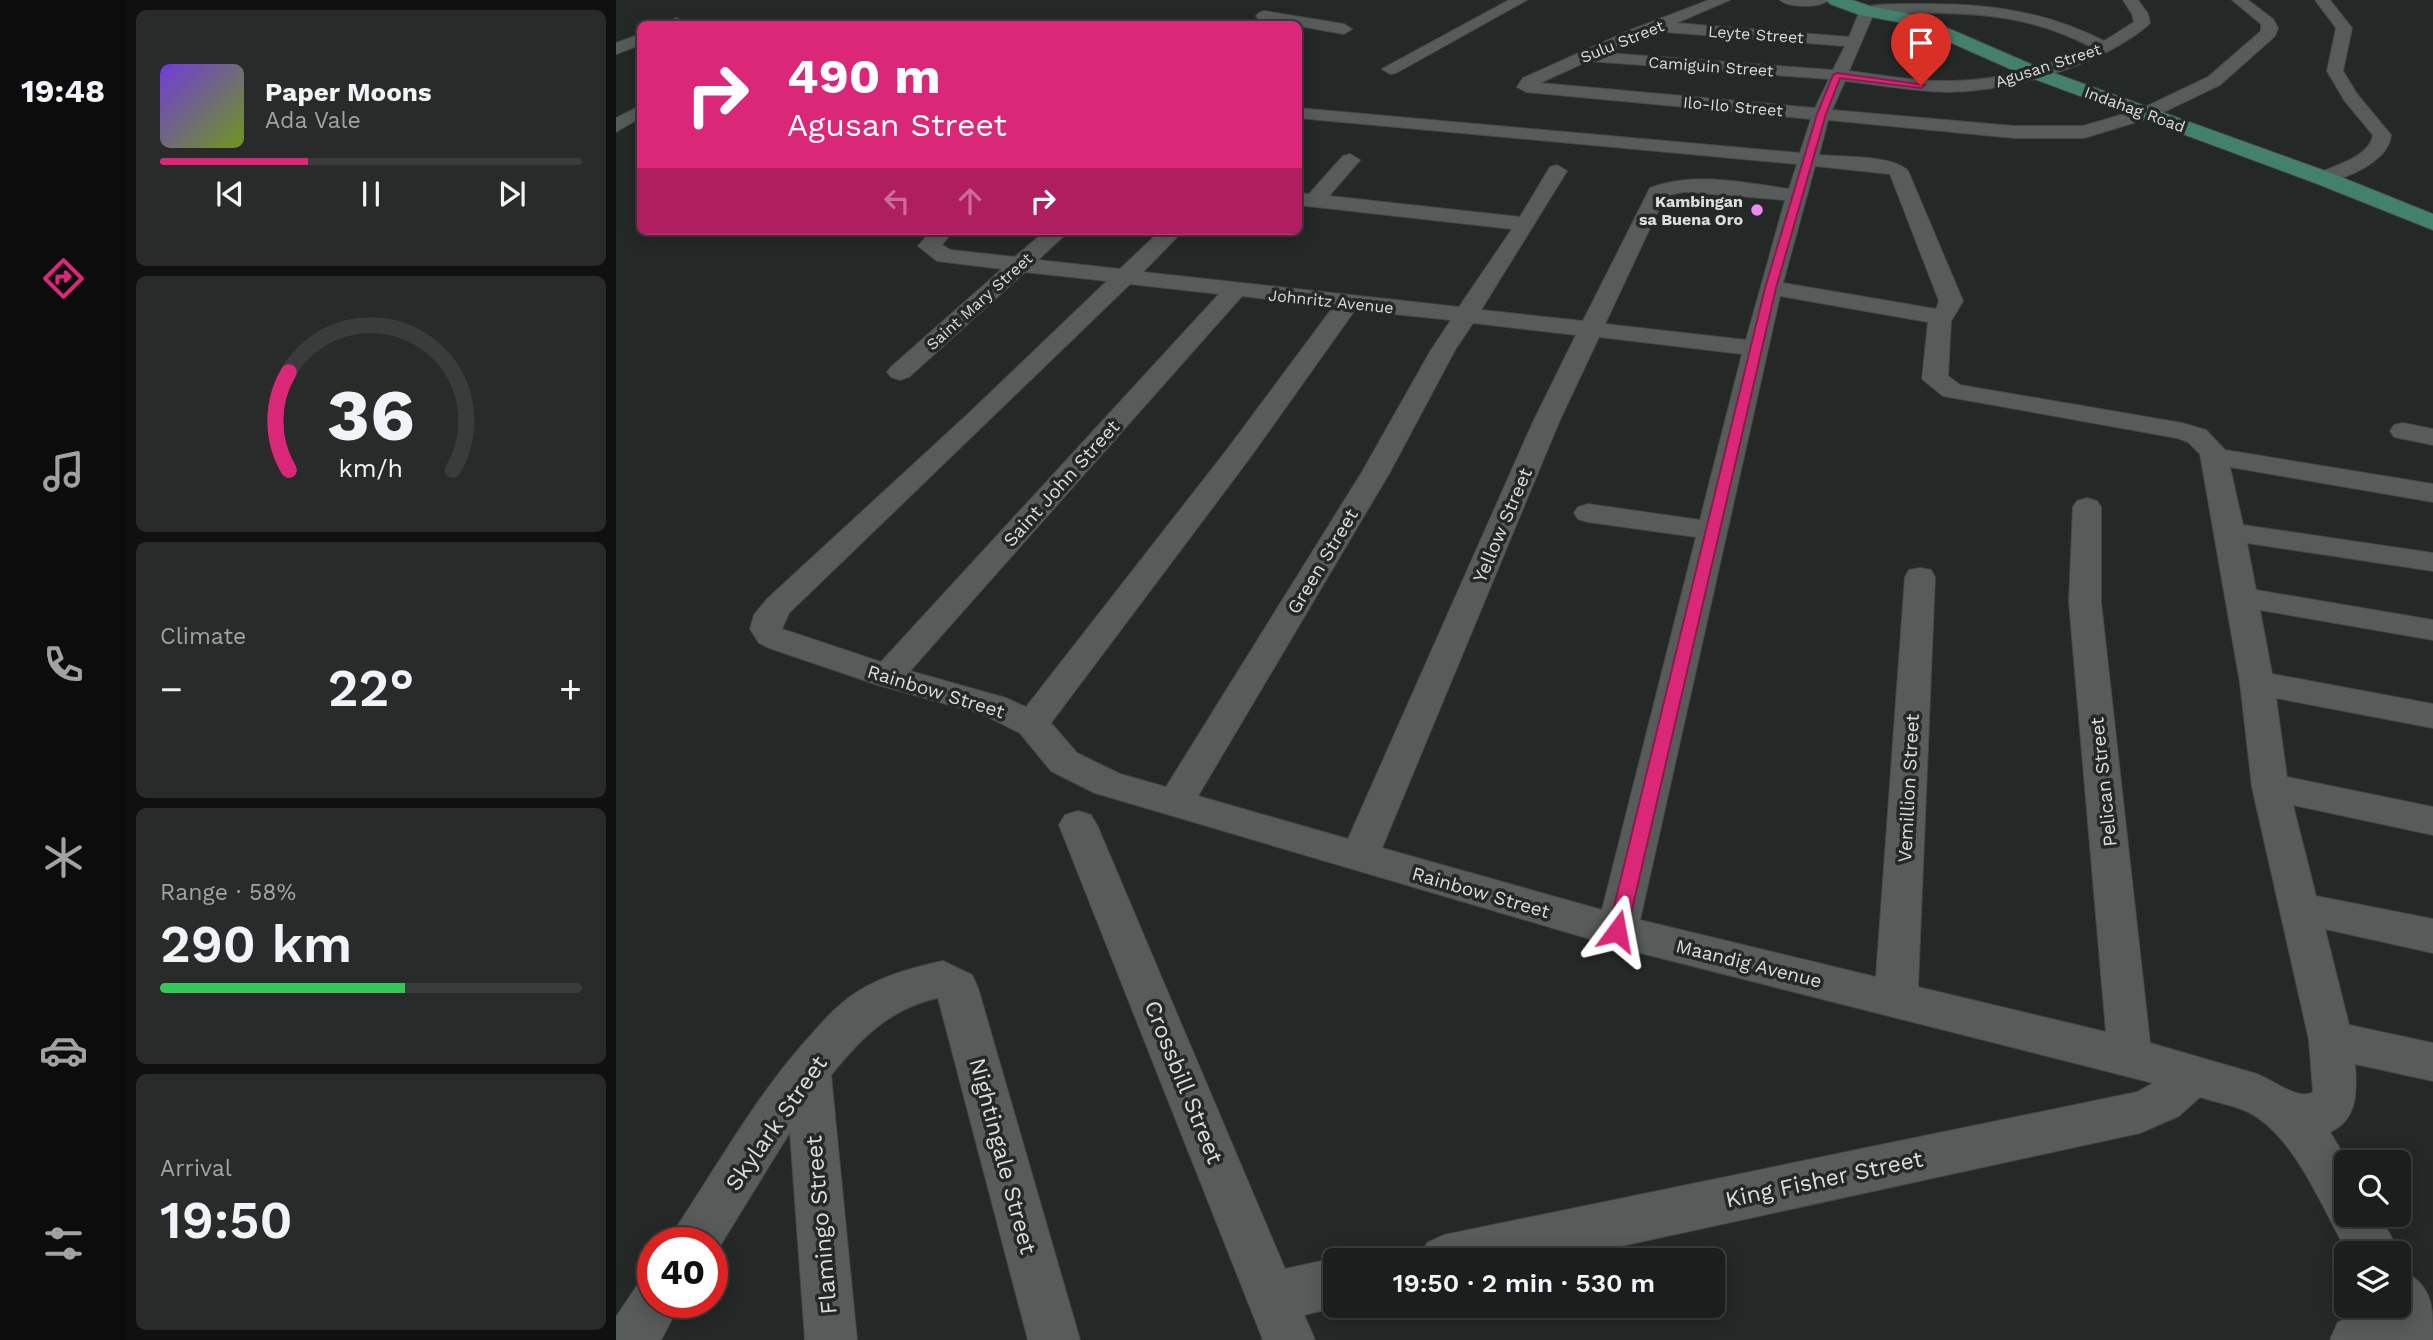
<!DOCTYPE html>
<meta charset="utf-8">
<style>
body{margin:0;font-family:"Work Sans",sans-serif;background:#282b29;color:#f1f3f6;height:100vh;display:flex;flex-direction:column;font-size:26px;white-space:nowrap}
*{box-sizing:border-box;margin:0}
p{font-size:23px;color:#a0a2a3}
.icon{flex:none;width:38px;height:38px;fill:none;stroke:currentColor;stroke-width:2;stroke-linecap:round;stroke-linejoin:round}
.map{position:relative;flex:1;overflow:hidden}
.sheet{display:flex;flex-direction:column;gap:10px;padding:10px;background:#0f100f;width:490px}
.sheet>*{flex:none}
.hud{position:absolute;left:21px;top:21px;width:665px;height:214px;border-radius:10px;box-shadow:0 4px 18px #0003,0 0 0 2px #393c3b;background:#db2777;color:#fff;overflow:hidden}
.buttons{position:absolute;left:1718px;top:1150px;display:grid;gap:14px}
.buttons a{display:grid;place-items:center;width:77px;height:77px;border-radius:10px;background:#1b1e1c;box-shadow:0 4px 18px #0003,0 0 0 2px #393c3b;font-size:35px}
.speed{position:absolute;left:21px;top:1227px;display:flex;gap:14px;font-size:35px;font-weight:700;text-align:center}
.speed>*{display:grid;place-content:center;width:91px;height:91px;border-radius:50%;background:#1b1e1c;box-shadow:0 4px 18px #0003,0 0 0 2px #393c3b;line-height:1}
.speed .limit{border:10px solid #d22;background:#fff;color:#111}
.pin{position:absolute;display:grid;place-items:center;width:60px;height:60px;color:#fff;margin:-72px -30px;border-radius:50% 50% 50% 0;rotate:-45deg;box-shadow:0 0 7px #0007}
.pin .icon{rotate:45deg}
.me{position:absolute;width:77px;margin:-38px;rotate:13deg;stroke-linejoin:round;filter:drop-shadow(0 0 5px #0008)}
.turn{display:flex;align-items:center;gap:24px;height:147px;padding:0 35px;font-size:32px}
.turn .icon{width:91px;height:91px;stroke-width:2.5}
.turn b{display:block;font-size:49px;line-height:60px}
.lanes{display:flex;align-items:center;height:66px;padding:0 35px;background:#0003;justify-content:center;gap:35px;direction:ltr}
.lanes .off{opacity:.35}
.big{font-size:52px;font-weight:600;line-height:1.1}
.sheet .tile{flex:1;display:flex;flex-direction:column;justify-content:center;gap:10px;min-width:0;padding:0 24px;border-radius:10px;background:#282b29}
.sheet .dial{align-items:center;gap:0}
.dial svg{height:182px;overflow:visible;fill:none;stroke:#393c3b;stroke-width:7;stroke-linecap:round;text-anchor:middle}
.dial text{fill:#f1f3f6;stroke:none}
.song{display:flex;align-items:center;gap:21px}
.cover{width:84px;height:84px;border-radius:10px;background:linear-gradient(135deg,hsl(260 70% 55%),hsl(80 70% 35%))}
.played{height:7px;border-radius:4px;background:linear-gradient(90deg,#db2777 35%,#393c3b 35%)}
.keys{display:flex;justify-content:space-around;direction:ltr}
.heat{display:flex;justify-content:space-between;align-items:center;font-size:38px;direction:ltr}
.charge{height:10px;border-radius:5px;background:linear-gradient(90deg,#34c759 58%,#393c3b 0)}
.trip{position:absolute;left:707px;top:1248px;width:402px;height:70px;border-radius:10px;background:#1b1e1c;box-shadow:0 4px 18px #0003,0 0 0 2px #393c3b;font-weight:600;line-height:70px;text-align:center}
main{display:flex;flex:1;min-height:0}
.menu{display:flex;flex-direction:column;width:126px;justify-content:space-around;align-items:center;background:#0b0c0b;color:#a0a2a3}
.menu .icon{width:49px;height:49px}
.menu .active{color:#db2777}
.menu b{font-size:32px;color:#f1f3f6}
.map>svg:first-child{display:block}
</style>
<main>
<nav class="menu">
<b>19:48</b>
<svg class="icon active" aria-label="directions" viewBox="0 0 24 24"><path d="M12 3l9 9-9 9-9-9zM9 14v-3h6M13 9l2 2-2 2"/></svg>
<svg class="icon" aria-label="music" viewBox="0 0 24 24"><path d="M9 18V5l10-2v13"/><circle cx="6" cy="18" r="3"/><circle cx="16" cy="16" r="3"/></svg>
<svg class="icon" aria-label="phone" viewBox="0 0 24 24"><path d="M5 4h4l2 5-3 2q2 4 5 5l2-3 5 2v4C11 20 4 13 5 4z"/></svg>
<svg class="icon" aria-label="climate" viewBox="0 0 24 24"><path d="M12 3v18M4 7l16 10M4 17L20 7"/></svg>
<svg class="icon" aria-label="car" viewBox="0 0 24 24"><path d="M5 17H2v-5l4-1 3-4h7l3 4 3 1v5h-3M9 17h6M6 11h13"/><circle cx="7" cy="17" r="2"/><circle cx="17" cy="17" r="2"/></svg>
<svg class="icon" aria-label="filters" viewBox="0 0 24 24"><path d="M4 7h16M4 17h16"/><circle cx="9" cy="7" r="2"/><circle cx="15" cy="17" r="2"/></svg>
</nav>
<section class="sheet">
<div class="tile">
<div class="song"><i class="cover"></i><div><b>Paper Moons</b><p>Ada Vale</p></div></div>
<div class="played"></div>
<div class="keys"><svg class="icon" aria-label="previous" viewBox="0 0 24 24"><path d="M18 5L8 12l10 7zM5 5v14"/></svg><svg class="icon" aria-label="pause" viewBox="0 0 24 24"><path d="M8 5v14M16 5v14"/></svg><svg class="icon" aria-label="next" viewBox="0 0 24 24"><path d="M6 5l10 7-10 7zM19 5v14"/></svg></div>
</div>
<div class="tile dial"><svg viewBox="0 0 100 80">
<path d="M14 69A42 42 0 1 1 86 69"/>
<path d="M14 69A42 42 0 0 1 14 26" stroke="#db2777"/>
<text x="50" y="56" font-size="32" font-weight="700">36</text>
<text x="50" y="72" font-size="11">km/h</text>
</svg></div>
<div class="tile"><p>Climate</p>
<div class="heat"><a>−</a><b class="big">22°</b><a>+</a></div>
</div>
<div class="tile"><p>Range · 58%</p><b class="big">290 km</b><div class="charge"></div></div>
<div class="tile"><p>Arrival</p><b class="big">19:50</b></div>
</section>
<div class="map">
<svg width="1817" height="1340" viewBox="0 0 1817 1340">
<rect width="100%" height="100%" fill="#242826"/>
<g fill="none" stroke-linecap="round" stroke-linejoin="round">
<!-- minor casing -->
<g stroke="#434645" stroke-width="2">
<path id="minor" d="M893 0H911L780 73 774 74 766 69Z
M1093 0H1114L1060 23 1233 37 1245 8C1263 3 1285 4 1304 4 1370 3 1429 11 1488 41L1518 22 1516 14 1507 0H1522L1532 14 1534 23 1531 26C1483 66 1393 92 1330 92 1296 91 1263 85 1229 81L1216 110 1398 126H1467L1525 109 1592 77 1645 31V24L1616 0H1632L1657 19 1662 28 1659 36 1604 85 1537 117 1468 138H1398L1212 120 1203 155C1223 157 1279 155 1292 171L1347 301 1335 321 1332 376 1344 385 1566 423 1590 430 1609 450 1817 484V502L1614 467 1627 525 1817 553V571L1631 543 1640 590 1817 620V640L1644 610 1656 674 1817 704V728L1660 698 1671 777 1817 807V835L1677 805 1700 896 1817 919V953L1709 929 1733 1025 1817 1043V1081L1739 1064C1741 1090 1742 1120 1714 1132L1732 1162 1731 1214H1763L1784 1253 1783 1254 1732 1253C1707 1210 1678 1133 1630 1111 1616 1105 1599 1102 1584 1097L1563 1116 1524 1133 941 1260H803L811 1243 828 1235 1521 1092 1537 1083 1001 947 479 793 435 771 404 733 366 714 259 684 153 648 143 643 134 629 138 615 151 599 353 413 491 281 409 272 293 377 284 380 275 377 271 372 275 367 386 269 321 261 302 246 315 231H337L326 245 335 250 399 257 429 231H453L422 260 504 269 544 231H567L527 272 843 307 896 229 682 205V193L693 194 727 156 734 154 744 160 713 196 904 217 934 167 941 165 951 171 865 310 967 321 1034 188C1077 171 1129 183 1173 189L1181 164 682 118V108L1184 153 1195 119 910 92 901 87 907 78 1012 31ZM1295 13C1361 12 1416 16 1475 47 1430 67 1379 82 1330 81 1297 81 1265 75 1233 71L1257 15ZM1043 30 1049 32 1229 46 1217 70 990 53ZM972 61 1213 79 1199 108 924 83ZM1199 166 1274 174 1323 301 1320 309 1167 283ZM1068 192 1169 200 1130 340 989 324 1049 196ZM514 284 603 294 265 662 166 629 173 613ZM626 296 717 307 613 447 410 707 390 698 294 671ZM1164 296 1312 322 1306 379 1327 396 1561 438 1572 442 1584 454 1624 683 1636 787 1693 1040 1697 1092C1682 1101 1657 1080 1641 1074L1534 1043 1485 602V507L1481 501 1471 498 1461 501 1457 507 1453 602 1490 1032 1302 987 1319 577 1315 570 1304 568 1293 570 1289 577 1260 977 1024 920ZM739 310 835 320 815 350 746 472 550 787 504 774 461 753 435 723 633 459ZM857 323 960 335 917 422 732 839 582 796 774 472 839 350ZM983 337 1126 354 1084 520 972 504 962 507 958 513 962 519 972 522 1080 537 986 910 766 848 943 422Z
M1164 0H1213C1204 8 1173 8 1164 0Z
M1699 0H1714L1736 28 1727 71 1741 94 1775 135C1773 162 1730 178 1707 184L1700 182 1697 178 1700 174C1717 166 1754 157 1757 135L1728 100 1711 71 1720 28Z
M648 11 728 24 736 29 728 34 643 19 640 16 643 13Z
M60 18 65 20 67 24H49Z
M24 34V45L0 54V43Z
M24 106V118L0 132V118Z
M1787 423 1817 429V445L1778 437 1774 431 1778 425Z
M462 811 475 815 481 825 669 1269 719 1258 724 1260H719V1306H725L688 1315 699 1340H647L443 825 449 815Z
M327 961 356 975 362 988 464 1340H412L322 998C274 1008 245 1038 215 1075L241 1340H189L174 1132 96 1259V1242H55L62 1225C104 1161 143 1092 194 1036 208 1020 223 1003 241 992 266 976 298 967 327 961Z
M1783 1269C1817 1284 1817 1306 1817 1340H1714L1722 1322 1764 1308 1763 1306H1783Z
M37 1278V1302H65L45 1340H0V1317L22 1284Z"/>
</g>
<!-- major casing -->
<g stroke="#434645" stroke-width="2">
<path id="major" d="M1211 0H1236L1254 6 1304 16 1424 68 1715 173 1817 214V230L1699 183 1410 76 1293 24 1244 15 1214 4Z"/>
</g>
<!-- minor -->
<use href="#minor" fill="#575c5a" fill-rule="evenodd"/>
<!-- major -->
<use href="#major" fill="#44816d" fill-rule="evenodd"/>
</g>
<!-- route -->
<path fill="#db2777" stroke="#8e194d" stroke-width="2" d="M1221 73 1309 85 1305 88 1224 78 1210 114 1160 288 1011 931 1008 936 1001 939 995 936 992 931 1149 288 1201 114 1217 75Z"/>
<!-- markers -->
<circle fill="#ef8bf7" stroke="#242826" stroke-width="2.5" cx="1141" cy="210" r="7"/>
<g text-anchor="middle" stroke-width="7" stroke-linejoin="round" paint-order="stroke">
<!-- far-street labels -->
<g font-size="16" fill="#dcdedd" stroke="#242826">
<text transform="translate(1140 34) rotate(4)" y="6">Leyte Street</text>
<text transform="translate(1006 41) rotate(-22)" y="6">Sulu Street</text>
<text transform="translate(1432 65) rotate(-18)" y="6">Agusan Street</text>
<text transform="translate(1095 66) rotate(4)" y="6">Camiguin Street</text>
<text transform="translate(1117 106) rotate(5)" y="6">Ilo-Ilo Street</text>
<text transform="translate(1519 109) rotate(20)" y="6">Indahag Road</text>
<text transform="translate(363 301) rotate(-42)" y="6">Saint Mary Street</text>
<text transform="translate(715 301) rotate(6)" y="6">Johnritz Avenue</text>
</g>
<!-- far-poi labels -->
<g font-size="16" font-weight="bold" fill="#dcdedd" stroke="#242826" text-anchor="end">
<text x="1127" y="207">Kambingan<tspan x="1127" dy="18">sa Buena Oro</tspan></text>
</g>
<!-- street labels -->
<g font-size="19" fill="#dcdedd" stroke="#242826">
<text transform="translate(445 483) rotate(-48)" y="7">Saint John Street</text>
<text transform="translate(886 525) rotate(-67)" y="7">Yellow Street</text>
<text transform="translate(706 561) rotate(-59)" y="7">Green Street</text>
<text transform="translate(320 691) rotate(17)" y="7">Rainbow Street</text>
<text transform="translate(1487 782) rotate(-96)" y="7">Pelican Street</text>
<text transform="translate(1292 788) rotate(-87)" y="7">Vemillion Street</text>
<text transform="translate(865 892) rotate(16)" y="7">Rainbow Street</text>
<text transform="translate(1133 963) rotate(14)" y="7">Maandig Avenue</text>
</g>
<!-- near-street labels -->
<g font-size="23" fill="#dcdedd" stroke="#242826">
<text transform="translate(568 1082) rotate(68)" y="8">Crossbill Street</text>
<text transform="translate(160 1123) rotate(-55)" y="8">Skylark Street</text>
<text transform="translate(387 1156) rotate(75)" y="8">Nightingale Street</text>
<text transform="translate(1208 1179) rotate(-12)" y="8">King Fisher Street</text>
<text transform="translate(205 1225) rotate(-95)" y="8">Flamingo Street</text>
</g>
</g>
</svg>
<div class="buttons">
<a><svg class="icon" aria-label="search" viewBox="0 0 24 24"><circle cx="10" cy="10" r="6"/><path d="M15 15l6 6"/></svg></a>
<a><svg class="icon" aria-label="layers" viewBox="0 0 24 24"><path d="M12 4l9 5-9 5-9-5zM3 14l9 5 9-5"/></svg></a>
</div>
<div class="speed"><div class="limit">40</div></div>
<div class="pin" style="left:1305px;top:85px;background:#d93025"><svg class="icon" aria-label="arrive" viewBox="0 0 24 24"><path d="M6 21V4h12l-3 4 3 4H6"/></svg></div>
<svg class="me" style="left:1001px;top:931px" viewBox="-20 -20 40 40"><path d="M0-17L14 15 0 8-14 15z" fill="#db2777" stroke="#fff" stroke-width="4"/></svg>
<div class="trip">19:50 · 2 min · 530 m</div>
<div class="hud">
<div class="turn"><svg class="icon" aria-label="right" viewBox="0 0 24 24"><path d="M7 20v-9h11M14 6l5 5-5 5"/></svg><div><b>490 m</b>Agusan Street</div></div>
<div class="lanes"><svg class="icon off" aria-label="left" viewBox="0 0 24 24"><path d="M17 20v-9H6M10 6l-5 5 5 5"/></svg><svg class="icon off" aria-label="ahead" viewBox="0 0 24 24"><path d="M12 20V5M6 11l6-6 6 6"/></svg><svg class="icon" aria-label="right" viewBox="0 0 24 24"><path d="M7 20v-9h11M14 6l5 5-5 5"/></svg></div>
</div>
</div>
</main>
